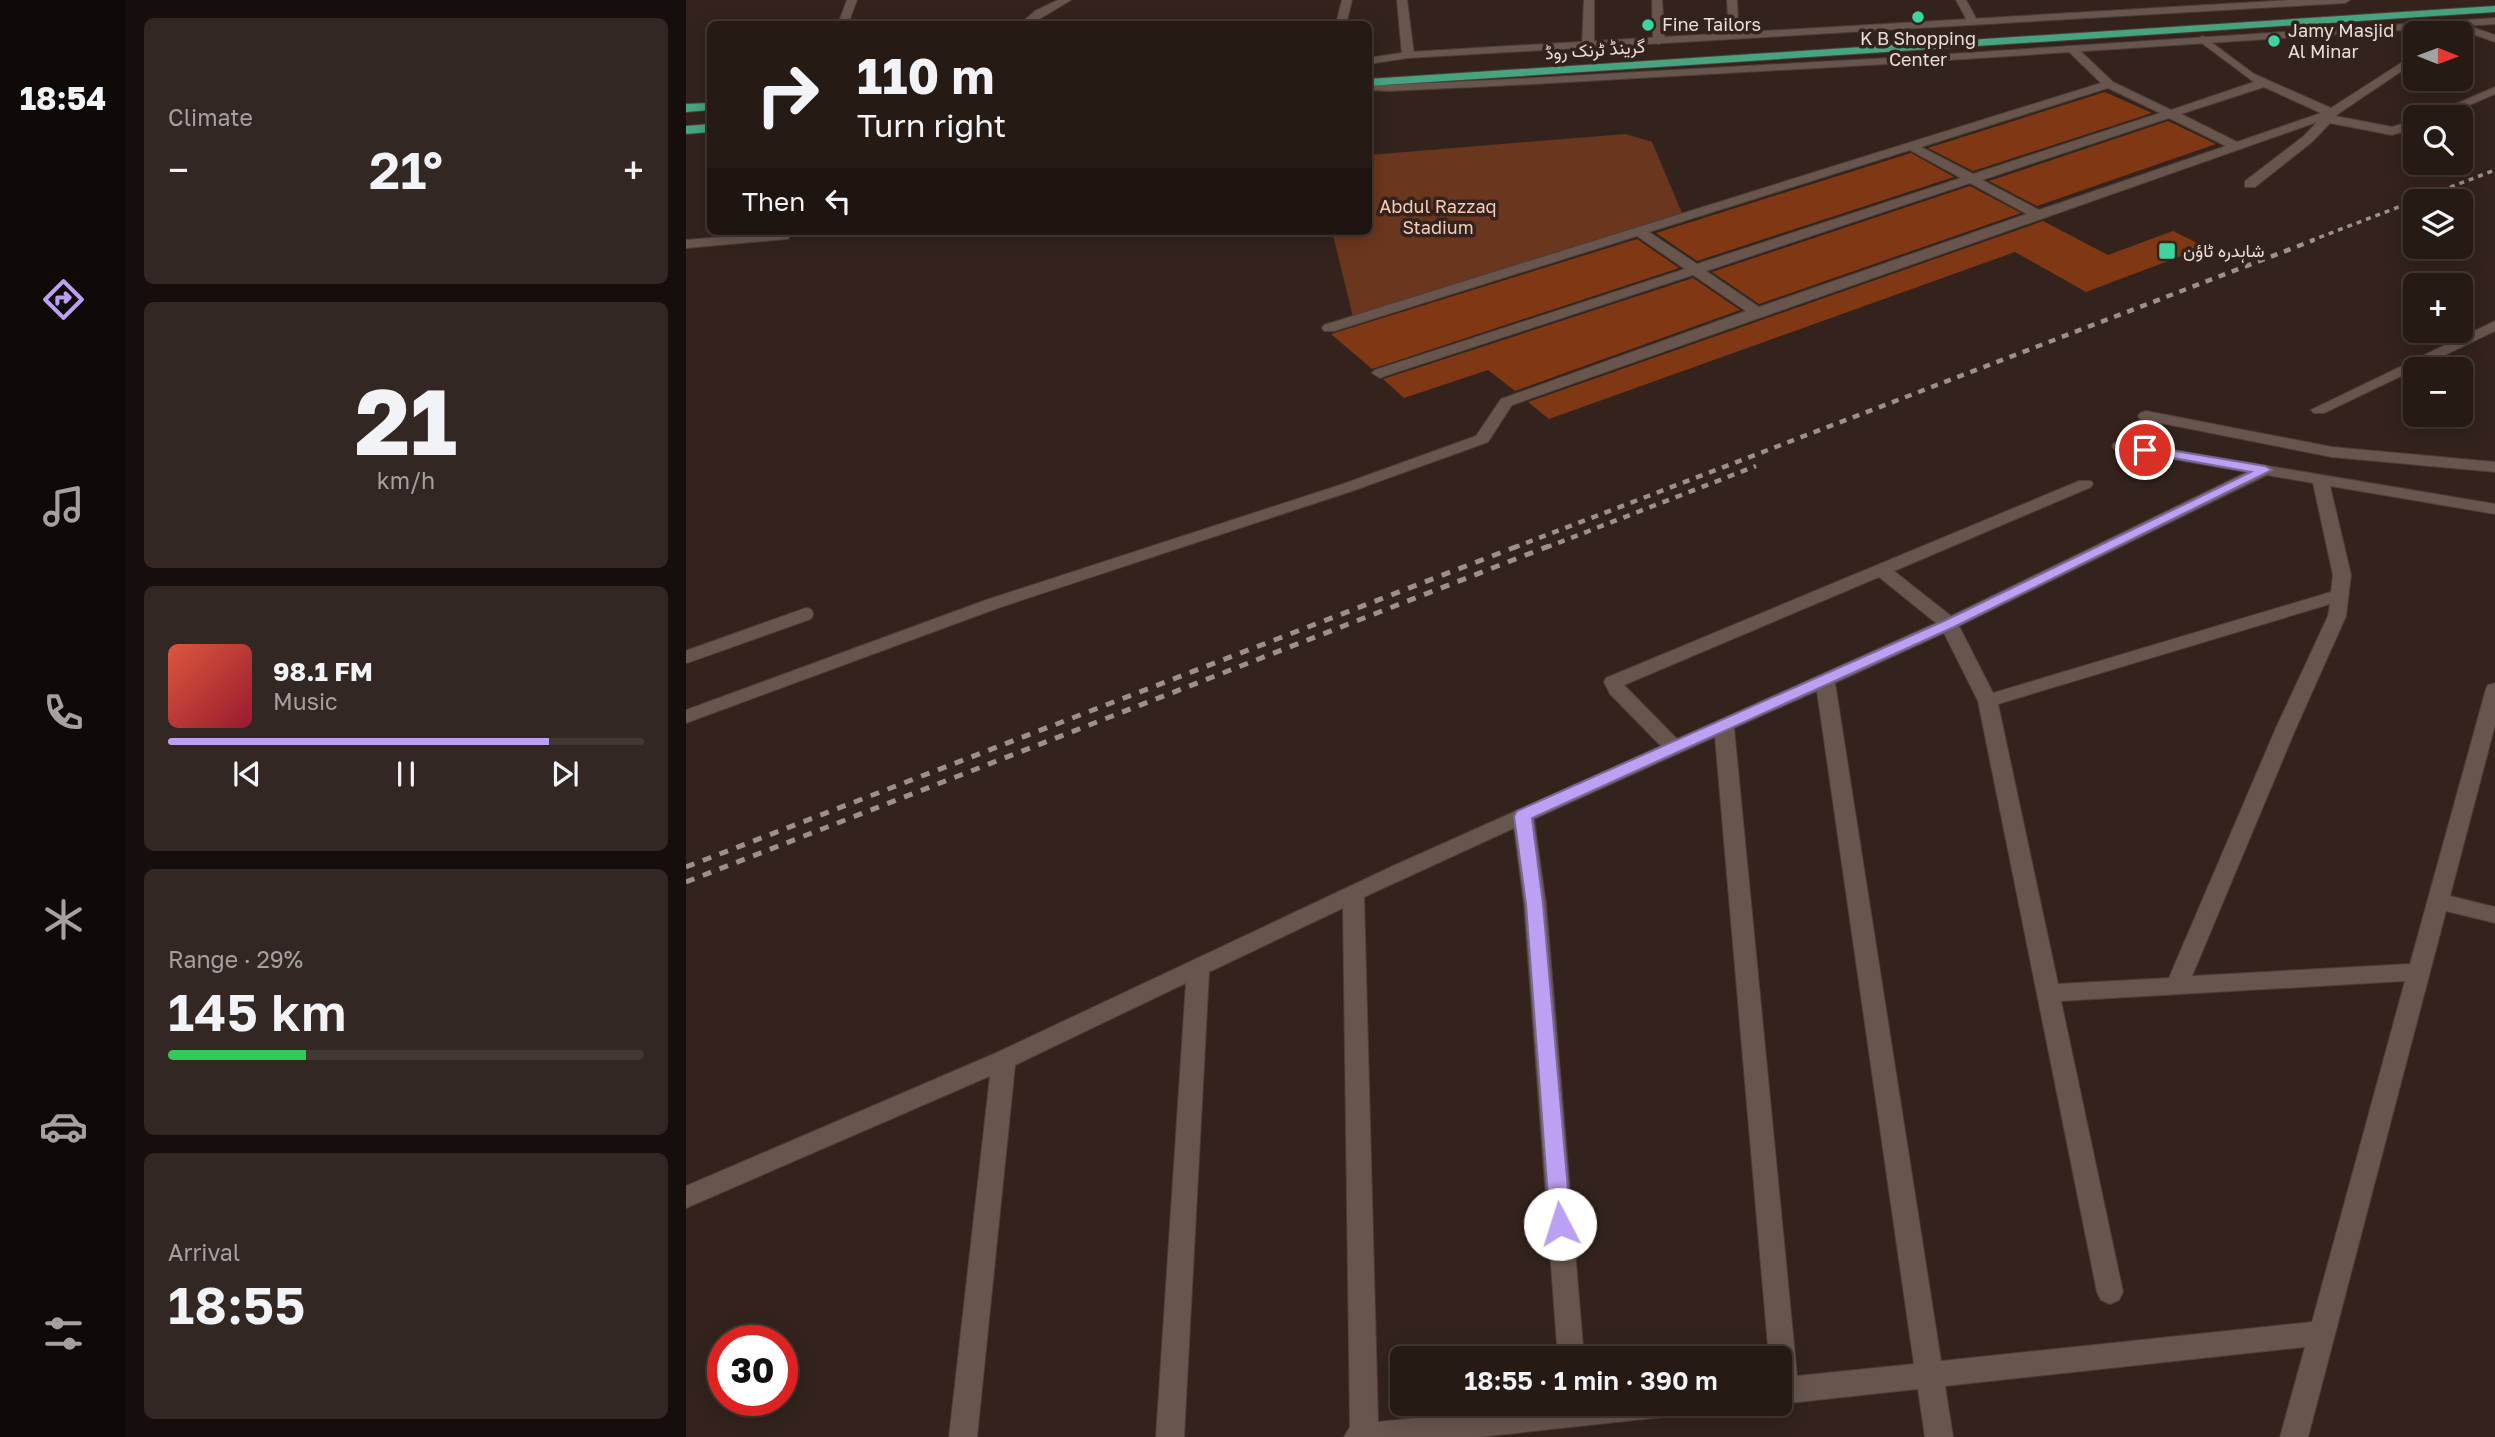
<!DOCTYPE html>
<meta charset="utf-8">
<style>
body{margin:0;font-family:"Golos Text",Vazirmatn,sans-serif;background:#322722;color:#f1f3f6;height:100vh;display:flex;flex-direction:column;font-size:26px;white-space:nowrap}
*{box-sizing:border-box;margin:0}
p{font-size:23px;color:#a4a1a0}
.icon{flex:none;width:38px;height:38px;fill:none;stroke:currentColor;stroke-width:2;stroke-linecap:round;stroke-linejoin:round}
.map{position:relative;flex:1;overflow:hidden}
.sheet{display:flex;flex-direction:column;gap:18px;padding:18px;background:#150e0c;width:560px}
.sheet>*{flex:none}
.banner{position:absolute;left:21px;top:21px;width:665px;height:214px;border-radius:10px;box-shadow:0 4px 18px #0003,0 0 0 2px #423834;background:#261a15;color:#f1f3f6;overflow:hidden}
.needle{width:46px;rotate:91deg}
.tools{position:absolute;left:1717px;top:21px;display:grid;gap:14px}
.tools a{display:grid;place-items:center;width:70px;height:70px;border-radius:10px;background:#261a15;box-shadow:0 4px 18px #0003,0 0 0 2px #423834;font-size:35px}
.speed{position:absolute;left:21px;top:1325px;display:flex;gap:14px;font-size:35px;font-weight:700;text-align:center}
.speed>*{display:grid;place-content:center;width:91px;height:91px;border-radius:50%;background:#261a15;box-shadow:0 4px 18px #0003,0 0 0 2px #423834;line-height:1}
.speed .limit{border:10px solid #d22;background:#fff;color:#111}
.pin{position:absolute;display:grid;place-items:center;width:60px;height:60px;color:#fff;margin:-30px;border:4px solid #fff;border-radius:50%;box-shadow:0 2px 7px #0007}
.me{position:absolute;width:77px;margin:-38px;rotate:355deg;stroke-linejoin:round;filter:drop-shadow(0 0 5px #0008)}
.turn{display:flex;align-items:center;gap:24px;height:147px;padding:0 35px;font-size:32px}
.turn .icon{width:91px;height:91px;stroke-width:2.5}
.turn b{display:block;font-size:49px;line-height:60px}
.then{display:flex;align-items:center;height:66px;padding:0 35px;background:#0003;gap:14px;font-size:26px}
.big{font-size:52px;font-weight:600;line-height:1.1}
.sheet .widget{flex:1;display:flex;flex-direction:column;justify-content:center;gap:10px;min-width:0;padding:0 24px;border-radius:10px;background:#322722}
.sheet .dial{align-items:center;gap:0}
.dial b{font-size:91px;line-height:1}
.song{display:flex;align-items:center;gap:21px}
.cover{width:84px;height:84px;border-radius:10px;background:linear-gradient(135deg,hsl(10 70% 55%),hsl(350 70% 35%))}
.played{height:7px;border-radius:4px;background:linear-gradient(90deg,#bca0f2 80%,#423834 80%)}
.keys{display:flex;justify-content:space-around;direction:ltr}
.heat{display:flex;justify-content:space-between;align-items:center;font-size:38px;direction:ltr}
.charge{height:10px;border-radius:5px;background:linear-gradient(90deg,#34c759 29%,#423834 0)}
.trip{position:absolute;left:704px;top:1346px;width:402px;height:70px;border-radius:10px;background:#261a15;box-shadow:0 4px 18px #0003,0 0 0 2px #423834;font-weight:600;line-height:70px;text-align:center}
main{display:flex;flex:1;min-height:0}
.menu{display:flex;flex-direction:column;width:126px;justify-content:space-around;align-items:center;background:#0f0a08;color:#a4a1a0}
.menu .icon{width:49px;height:49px}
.menu .active{color:#bca0f2}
.menu b{font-size:32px;color:#f1f3f6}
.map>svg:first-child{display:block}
</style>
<main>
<nav class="menu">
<b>18:54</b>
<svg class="icon active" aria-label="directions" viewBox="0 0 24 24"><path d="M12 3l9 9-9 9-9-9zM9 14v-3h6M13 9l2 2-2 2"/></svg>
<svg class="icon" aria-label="music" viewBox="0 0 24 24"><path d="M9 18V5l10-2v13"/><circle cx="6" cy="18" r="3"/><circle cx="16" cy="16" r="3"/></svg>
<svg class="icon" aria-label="phone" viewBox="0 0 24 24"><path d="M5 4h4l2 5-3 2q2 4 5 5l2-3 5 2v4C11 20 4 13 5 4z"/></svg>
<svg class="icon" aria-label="climate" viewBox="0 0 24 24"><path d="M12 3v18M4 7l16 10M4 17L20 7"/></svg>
<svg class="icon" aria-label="car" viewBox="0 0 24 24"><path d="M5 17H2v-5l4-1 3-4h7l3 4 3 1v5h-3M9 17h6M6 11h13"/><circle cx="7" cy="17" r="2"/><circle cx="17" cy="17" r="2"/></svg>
<svg class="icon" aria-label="filters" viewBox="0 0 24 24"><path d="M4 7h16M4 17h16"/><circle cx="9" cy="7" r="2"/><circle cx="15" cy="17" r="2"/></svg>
</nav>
<section class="sheet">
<div class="widget"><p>Climate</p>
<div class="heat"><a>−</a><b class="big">21°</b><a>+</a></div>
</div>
<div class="widget dial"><b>21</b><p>km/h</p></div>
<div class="widget">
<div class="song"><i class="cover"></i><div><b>98.1 FM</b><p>Music</p></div></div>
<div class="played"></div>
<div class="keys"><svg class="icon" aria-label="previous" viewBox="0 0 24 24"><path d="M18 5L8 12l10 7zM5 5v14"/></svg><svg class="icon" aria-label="pause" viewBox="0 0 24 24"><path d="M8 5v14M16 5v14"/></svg><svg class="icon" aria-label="next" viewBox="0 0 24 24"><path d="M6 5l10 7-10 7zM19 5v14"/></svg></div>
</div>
<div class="widget"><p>Range · 29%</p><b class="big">145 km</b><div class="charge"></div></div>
<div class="widget"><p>Arrival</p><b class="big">18:55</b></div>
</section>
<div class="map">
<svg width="1809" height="1437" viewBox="0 0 1809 1437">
<rect width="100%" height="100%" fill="#33231c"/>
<!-- green -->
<path fill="#6b361e" d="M939 134 966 142 996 213 667 317 646 231H682L683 155Z"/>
<!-- building -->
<path fill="#7f3813" d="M1419 92 1466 113 1287 171 1242 148Z
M1482 121 1530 144 1351 206 1303 181Z
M1225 153 1268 177 1011 261 970 233Z
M1284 186 1335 213 1073 304 1026 272Z
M1357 221 1422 255 1487 231 1519 247 1400 292 1329 252 863 419 842 402Z
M951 239 993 268 686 369 645 334Z
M1007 278 1054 310 829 391 802 370 718 398 697 379Z"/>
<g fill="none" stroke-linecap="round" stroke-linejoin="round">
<!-- service casing -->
<g stroke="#4c3e39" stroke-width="14">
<path id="service" d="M0 657 121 614"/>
</g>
<!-- minor casing -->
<g stroke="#4c3e39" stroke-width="2">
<path id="minor" d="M161 0H171L162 24H152Z
M372 0H385L345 24H334L349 11Z
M656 0H666L660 24H650Z
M711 0H721L728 55 722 58 716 55Z
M898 0H908V45L902 48 896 45Z
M966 0H976L979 41 973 44 967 41Z
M1041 0H1051L1053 38 1043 36Z
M1270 0H1280L1292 22 1291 24H1283Z
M1765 20 1809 35V42L1767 27 1761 33H1750Z
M1517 36 1568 74 1645 108 1729 54V62L1649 116 1706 127 1729 120V128L1706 135 1644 123 1626 142 1569 187H1559V181L1618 136 1631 122 826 405 802 442 669 490 312 608 0 723V710L300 600 657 484 790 436 815 399 1060 311 1007 275 699 376 694 378 686 373 689 370 999 269 951 236 648 331H638L636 328 638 325 1415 83 1381 50V46H1389L1427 82 1485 110 1568 82 1513 41 1511 39ZM1578 87 1635 113 1551 142 1495 114ZM1422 88 1474 113 1287 174 1235 147ZM1483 118 1540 146 1353 210 1296 180ZM1224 150 1275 178 1011 264 963 232ZM1284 183 1341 214 1073 307 1020 271Z
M1809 87V94L1756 117H1740Z
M97 232 104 236 102 239 0 248V240Z
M1809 321V331L1638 413H1628L1625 410Z
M1460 411 1646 447 1809 462V472L1646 457 1454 419 1452 416 1454 413Z
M1434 441 1809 504V514L1644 486 1665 575 1660 616 1610 728 1506 976 1724 964 1800 689 1802 685 1809 683V725L1764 896 1809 907V923L1760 911 1622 1437H1594L1619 1347 1259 1386 1267 1437H1239L1232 1389 1094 1404H1093L1094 1358H1083L1029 737 848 819 860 904 898 1358H872L838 904 828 828 678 897 692 1422 861 1404H991L987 1413 977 1417 793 1437H658L664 1427 657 908 523 972 498 1437H470L500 983 329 1065 291 1437H263L304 1076 0 1208V1186L310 1053 707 866 975 746 924 694 918 682 920 678 1393 481H1405L1407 484 1405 487 1208 571 1265 616 1561 472 1428 449 1426 446 1428 443ZM1581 475 1627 483 1647 575 1645 592 1307 693 1273 626ZM1193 577 1250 623 991 739 938 685ZM1644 604 1642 616 1590 728 1483 978 1372 984 1312 704ZM1258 633 1292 701 1411 1292 1415 1300 1424 1304 1433 1300 1437 1292 1375 1001 1719 981 1626 1322 1255 1361 1149 683ZM1131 691 1228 1364 1111 1376 1048 728Z"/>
</g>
<!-- tertiary casing -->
<g stroke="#4c3e39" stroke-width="2">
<path id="tertiary" d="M1605 0H1664L1659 3 722 58 682 64V58L722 52Z
M1809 18V24L1202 64 809 86 702 91 682 90V83L702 85 809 80 1202 58Z"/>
</g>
<!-- trunk casing -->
<g stroke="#4c3e39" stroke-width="2">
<path id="trunk" d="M1809 6V12L682 86V79Z
M0 104 24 103V110L0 112Z
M24 124V132L0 134V126Z"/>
</g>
<!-- service -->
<use href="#service" stroke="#68554d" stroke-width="12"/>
<!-- minor -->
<use href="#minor" fill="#68554d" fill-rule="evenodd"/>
<!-- tertiary -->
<use href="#tertiary" fill="#68554d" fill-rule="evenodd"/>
<!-- trunk -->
<use href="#trunk" fill="#46a480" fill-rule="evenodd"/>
<!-- rail-far2 -->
<path stroke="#9d908a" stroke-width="3.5" stroke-dasharray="5 5" stroke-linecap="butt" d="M1624 241 1809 170"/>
<!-- rail-far1 -->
<path stroke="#9d908a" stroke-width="4.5" stroke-dasharray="7 7" stroke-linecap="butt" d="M827 548 1628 240
M859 548 1070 466"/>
<!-- rail -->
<path stroke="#9d908a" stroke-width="5" stroke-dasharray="9 9" stroke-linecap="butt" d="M0 867 832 546
M0 882 863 546"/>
</g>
<!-- route -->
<path fill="#bca0f2" stroke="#7a689d" stroke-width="2" d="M1459 446 1579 466 1586 470 1268 627 846 818 857 904 885 1224 882 1231 874 1234 867 1231 864 1224 840 904 828 816 831 811 1258 621 1565 472 1454 452 1452 450Z"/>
<!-- markers -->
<g fill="#3ed4a2" stroke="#33231c" stroke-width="2.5">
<circle cx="1232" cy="17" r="7"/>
<circle cx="962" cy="25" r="7"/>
<circle cx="1588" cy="41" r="7"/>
<rect x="1472" y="242" width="18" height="18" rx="3.5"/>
</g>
<g text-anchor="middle" stroke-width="7" stroke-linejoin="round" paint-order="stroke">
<!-- far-poi labels -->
<g font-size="18" fill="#e9ded9" stroke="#33231c" text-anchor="start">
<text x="976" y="31">Fine Tailors</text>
<text x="1602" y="37">Jamy Masjid<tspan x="1602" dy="21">Al Minar</tspan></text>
<text x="1232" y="45" text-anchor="middle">K B Shopping<tspan x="1232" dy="21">Center</tspan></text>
<text x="1497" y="257">شاہدرہ ٹاؤن</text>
</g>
<!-- far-street labels -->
<g font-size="18" fill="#e9ded9" stroke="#33231c">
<text transform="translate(909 50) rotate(-4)" y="6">گرینڈ ٹرنک روڈ</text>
</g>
<!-- far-park labels -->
<g font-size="18" fill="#f7cbb8" stroke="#33231c">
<text x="752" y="213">Abdul Razzaq<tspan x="752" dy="21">Stadium</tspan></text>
</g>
</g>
</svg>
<div class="tools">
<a><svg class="needle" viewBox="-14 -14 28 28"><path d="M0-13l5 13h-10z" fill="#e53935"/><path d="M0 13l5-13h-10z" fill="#a4a1a0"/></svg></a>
<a><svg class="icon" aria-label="search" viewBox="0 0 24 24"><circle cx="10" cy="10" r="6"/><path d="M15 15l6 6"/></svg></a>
<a><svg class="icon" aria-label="layers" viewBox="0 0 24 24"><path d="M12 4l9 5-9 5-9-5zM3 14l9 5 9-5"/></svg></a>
<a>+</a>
<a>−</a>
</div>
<div class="speed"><div class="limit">30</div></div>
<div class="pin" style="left:1459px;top:450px;background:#d93025"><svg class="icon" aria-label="arrive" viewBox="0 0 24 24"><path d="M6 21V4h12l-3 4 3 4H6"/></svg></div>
<svg class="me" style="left:874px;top:1224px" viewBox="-20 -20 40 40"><circle r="19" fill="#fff"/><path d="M0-13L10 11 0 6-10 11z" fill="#bca0f2"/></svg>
<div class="trip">18:55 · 1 min · 390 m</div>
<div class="banner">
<div class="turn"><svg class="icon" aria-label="right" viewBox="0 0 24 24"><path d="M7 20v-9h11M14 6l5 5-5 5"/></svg><div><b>110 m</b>Turn right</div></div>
<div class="then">Then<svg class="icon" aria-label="left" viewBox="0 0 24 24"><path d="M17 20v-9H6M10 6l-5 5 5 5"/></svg></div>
</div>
</div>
</main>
